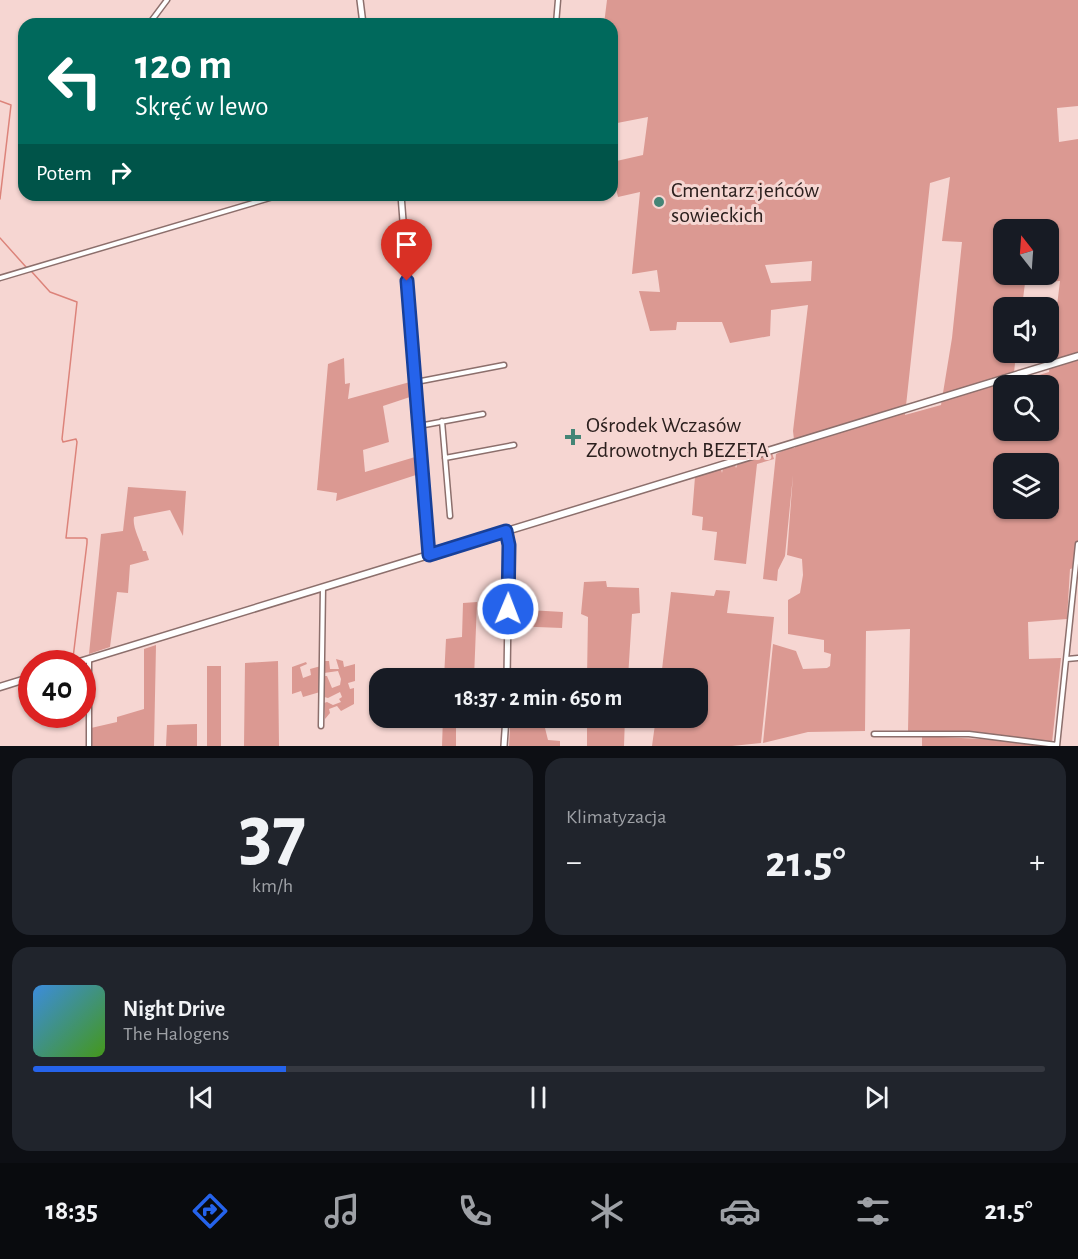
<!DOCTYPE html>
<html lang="pl">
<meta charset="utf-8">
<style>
body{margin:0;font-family:"Alegreya Sans",sans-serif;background:#20242c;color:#f1f3f6;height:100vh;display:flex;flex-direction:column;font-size:22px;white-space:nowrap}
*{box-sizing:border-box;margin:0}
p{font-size:20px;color:#9ea1a6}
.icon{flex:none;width:33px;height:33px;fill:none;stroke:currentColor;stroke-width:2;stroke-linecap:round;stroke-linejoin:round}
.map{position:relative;height:746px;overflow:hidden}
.drawer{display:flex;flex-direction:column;gap:12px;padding:12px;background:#0d0f14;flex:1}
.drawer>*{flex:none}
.top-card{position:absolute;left:18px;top:18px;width:600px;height:183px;border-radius:18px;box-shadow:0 2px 4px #0004;background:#00695c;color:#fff;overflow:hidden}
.needle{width:39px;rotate:343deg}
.fabs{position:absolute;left:993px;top:219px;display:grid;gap:12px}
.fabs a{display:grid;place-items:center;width:66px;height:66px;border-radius:12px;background:#171b24;box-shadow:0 2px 4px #0004;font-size:30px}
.speed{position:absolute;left:18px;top:650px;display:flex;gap:12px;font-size:30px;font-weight:700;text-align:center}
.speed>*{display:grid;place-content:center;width:78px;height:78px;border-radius:50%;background:#171b24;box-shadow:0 2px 4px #0004;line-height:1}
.speed .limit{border:9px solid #d22;background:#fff;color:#111}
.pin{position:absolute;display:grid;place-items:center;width:51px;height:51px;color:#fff;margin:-62px -26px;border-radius:50% 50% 50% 0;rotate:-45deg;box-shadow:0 0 6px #0007}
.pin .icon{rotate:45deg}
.me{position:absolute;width:66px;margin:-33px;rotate:1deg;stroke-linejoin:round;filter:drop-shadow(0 0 4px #0008)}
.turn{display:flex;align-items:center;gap:21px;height:126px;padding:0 18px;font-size:27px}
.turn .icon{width:78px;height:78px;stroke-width:2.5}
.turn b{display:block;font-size:42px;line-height:51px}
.then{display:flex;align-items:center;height:57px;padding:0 18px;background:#0003;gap:12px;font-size:22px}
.big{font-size:45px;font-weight:600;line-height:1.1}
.drawer .widget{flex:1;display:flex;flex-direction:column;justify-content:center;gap:9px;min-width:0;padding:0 21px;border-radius:18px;background:#20242c}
.drawer .dial{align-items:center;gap:0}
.dial b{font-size:78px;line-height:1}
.song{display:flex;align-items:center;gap:18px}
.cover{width:72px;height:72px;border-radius:9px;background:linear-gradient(135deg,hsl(210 70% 55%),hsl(100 70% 35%))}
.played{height:6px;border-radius:3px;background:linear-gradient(90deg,#2563eb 25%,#363941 25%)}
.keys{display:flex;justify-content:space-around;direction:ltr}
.heat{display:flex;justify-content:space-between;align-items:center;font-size:33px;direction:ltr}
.drawer .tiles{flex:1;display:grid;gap:12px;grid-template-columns:1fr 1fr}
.widget:last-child{grid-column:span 2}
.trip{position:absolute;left:369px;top:668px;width:339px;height:60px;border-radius:18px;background:#171b24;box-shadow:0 2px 4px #0004;font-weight:600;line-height:60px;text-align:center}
.dock{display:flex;height:96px;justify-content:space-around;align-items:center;background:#090b0e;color:#9ea1a6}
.dock .icon{width:42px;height:42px}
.dock .active{color:#2563eb}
.dock b{font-size:27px;color:#f1f3f6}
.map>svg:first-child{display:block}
</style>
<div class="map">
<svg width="1078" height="746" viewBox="0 0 1078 746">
<rect width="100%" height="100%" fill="#f6d6d2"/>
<!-- green -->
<path fill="#db9992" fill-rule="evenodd" d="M607 0H1078V106L1057 108 1059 142 1078 139V567L1070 569 1067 619 1028 622 1029 659 1061 658 1052 743 908 731 910 629 866 631 865 731 808 732 763 743 773 644 796 651 803 669 827 668 830 666 831 654 824 652V640L788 634V600L800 593 803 575 802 559 787 555 793 475 785 556 778 570 777 581 763 579 776 454 790 447 795 448 793 431 808 305 771 310 770 336 730 343 722 322H677L676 330 650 331 639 291 660 292 657 270 632 274 640 192 618 197 612 173V162L643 155 648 117 612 124V24H604ZM950 177 942 241 962 242 952 338 941 405 905 415 930 183ZM1004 230H1048V274H1004ZM812 261 811 281 771 283 765 265ZM1060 281 1049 372 1013 383 1016 353 1004 352V308L1022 307 1025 283ZM1004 386H1048V430H1004ZM1004 464H1048V508H1004Z
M344 358 345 384 350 383 348 399 410 382V397L383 406 389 442 363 450 365 472 415 457 416 475 336 501 337 493 317 490 328 364Z
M772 453 774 459 757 464 746 564 714 560 717 532 702 530 703 517 692 515 695 477 721 469 722 473 723 468 735 465 736 468 738 463Z
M128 487 186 491 183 536 170 510 134 517C132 527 140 540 143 551H146L149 560 130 565 128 593 117 592 110 647 89 654 101 534 123 531Z
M606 581 607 587 639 588 640 613 632 614 628 678H587L588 617 581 614 584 582Z
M716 590 730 591 727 613 774 617 761 743 732 746H652L656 717H698V678H661L671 592 714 596Z
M477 602 474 678H444L446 639 462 637 463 603Z
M511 609 563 612 562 628 511 626Z
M156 645 154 746H90L91 728 117 722V717L144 709V649Z
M336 659 343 661 344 667 355 664V681L348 683 350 689 354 688V704L341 711 337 706 329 709 330 713 325 719 324 703 327 702 333 705 341 702 339 699 342 697 340 692 328 698 324 697 325 676H327L332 688 340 685 341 679 338 671 324 673V661H329L330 669H339Z
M278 661 279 746H244L245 663Z
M306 662 307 664 300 667 303 678 311 675 310 669 321 666 320 692 303 697 301 691 292 694V667Z
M207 666H221V746H207Z
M443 717H456V746H442Z
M587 717H625L624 746H587Z
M197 724V746H166L167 725Z
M510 728H545L548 740 560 741V746H509Z
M922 736 1000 740 1039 746H922Z"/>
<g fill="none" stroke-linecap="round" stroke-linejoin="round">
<!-- stream -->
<path stroke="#dc837a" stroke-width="1.5" d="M0 101 11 105 0 199
M0 238 26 267
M32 272 50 292 77 302 62 439 63 442 76 439 77 442 66 538H85L87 539V543L73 658"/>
<!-- minor casing -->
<g stroke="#8c6f6c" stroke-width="7">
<path id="minor" d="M149 24 167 0
M556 24 558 0
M0 278 280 195
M416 382 504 365
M442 421 450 516
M419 426 483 414
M445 458 514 445
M1067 659 1078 658
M321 726 323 587
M874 734H969L1057 745
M89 746V660
M1057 746 1078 544"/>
</g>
<!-- tertiary casing -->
<g stroke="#8c6f6c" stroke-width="8">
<path id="tertiary" d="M360 0 363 24
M401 195 429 555
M506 531 509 545 507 678
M504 746 506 717"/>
</g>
<!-- secondary casing -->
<g stroke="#8c6f6c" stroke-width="9">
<path id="secondary" d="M76 663 1078 356
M0 687 32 677"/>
</g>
<!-- minor -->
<use href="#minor" stroke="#fff" stroke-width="4"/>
<!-- tertiary -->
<use href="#tertiary" stroke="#fff" stroke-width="5"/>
<!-- secondary -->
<use href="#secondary" stroke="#fff" stroke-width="6"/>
</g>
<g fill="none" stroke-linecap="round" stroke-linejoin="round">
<!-- route casing -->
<g stroke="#184099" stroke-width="15">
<path id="route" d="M407 281 429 555 506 531 509 545 508 609"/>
</g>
<!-- route -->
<use href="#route" stroke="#2563eb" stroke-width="10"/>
</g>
<!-- markers -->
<g fill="#448576" stroke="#f6d6d2" stroke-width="2">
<circle cx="659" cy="202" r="6"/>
<path d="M570 428h6v6h6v6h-6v6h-6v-6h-6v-6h6z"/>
</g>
<g text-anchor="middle" stroke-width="6" stroke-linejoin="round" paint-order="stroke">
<!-- poi labels -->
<g font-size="22" fill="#2c201e" stroke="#f6d6d2" text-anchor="start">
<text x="671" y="197">Cmentarz jeńców<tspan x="671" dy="25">sowieckich</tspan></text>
<text x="586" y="432">Ośrodek Wczasów<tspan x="586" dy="25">Zdrowotnych BEZETA</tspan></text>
</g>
</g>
</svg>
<div class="fabs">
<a><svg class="needle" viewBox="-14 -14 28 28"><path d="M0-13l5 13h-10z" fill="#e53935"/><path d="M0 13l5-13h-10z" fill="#9ea1a6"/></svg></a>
<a><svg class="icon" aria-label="sound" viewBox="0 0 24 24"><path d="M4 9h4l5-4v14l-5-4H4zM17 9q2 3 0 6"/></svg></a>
<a><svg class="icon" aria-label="search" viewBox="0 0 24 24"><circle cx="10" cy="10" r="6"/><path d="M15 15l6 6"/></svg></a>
<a><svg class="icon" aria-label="layers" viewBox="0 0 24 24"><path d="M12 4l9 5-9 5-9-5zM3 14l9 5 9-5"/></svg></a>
</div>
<div class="speed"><div class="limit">40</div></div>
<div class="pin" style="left:407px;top:281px;background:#d93025"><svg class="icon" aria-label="arrive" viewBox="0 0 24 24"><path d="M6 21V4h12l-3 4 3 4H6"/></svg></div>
<svg class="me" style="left:508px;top:609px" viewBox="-20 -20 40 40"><circle r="17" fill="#2563eb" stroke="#fff" stroke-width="3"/><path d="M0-11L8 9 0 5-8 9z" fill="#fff"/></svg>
<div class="trip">18:37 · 2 min · 650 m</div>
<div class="top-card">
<div class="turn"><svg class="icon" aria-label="left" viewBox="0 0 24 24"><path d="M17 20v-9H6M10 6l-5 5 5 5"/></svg><div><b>120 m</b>Skręć w lewo</div></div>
<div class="then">Potem<svg class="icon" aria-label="right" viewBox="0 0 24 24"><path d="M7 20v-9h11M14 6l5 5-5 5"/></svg></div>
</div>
</div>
<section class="drawer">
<div class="tiles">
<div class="widget dial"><b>37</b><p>km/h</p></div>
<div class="widget"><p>Klimatyzacja</p>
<div class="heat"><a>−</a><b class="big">21.5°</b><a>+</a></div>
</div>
<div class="widget">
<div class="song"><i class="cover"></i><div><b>Night Drive</b><p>The Halogens</p></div></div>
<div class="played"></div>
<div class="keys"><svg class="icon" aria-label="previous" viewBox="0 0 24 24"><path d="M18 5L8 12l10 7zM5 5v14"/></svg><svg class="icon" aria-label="pause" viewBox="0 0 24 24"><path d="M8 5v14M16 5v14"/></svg><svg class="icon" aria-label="next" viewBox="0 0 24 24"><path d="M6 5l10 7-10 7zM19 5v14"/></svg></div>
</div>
</div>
</section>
<nav class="dock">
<b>18:35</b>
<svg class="icon active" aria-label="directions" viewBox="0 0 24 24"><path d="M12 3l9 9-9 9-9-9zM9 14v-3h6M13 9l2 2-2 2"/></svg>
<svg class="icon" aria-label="music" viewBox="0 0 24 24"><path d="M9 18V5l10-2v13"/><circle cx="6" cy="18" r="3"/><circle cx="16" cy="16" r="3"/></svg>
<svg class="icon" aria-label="phone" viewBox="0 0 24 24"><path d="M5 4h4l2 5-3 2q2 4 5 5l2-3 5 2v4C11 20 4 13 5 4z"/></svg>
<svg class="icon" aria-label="climate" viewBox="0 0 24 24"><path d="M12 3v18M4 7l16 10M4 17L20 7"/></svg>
<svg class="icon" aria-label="car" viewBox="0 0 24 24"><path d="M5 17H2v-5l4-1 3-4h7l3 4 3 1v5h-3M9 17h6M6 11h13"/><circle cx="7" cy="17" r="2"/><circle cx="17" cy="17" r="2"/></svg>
<svg class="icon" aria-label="filters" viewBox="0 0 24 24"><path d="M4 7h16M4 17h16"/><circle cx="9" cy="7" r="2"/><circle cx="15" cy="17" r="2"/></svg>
<b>21.5°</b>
</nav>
